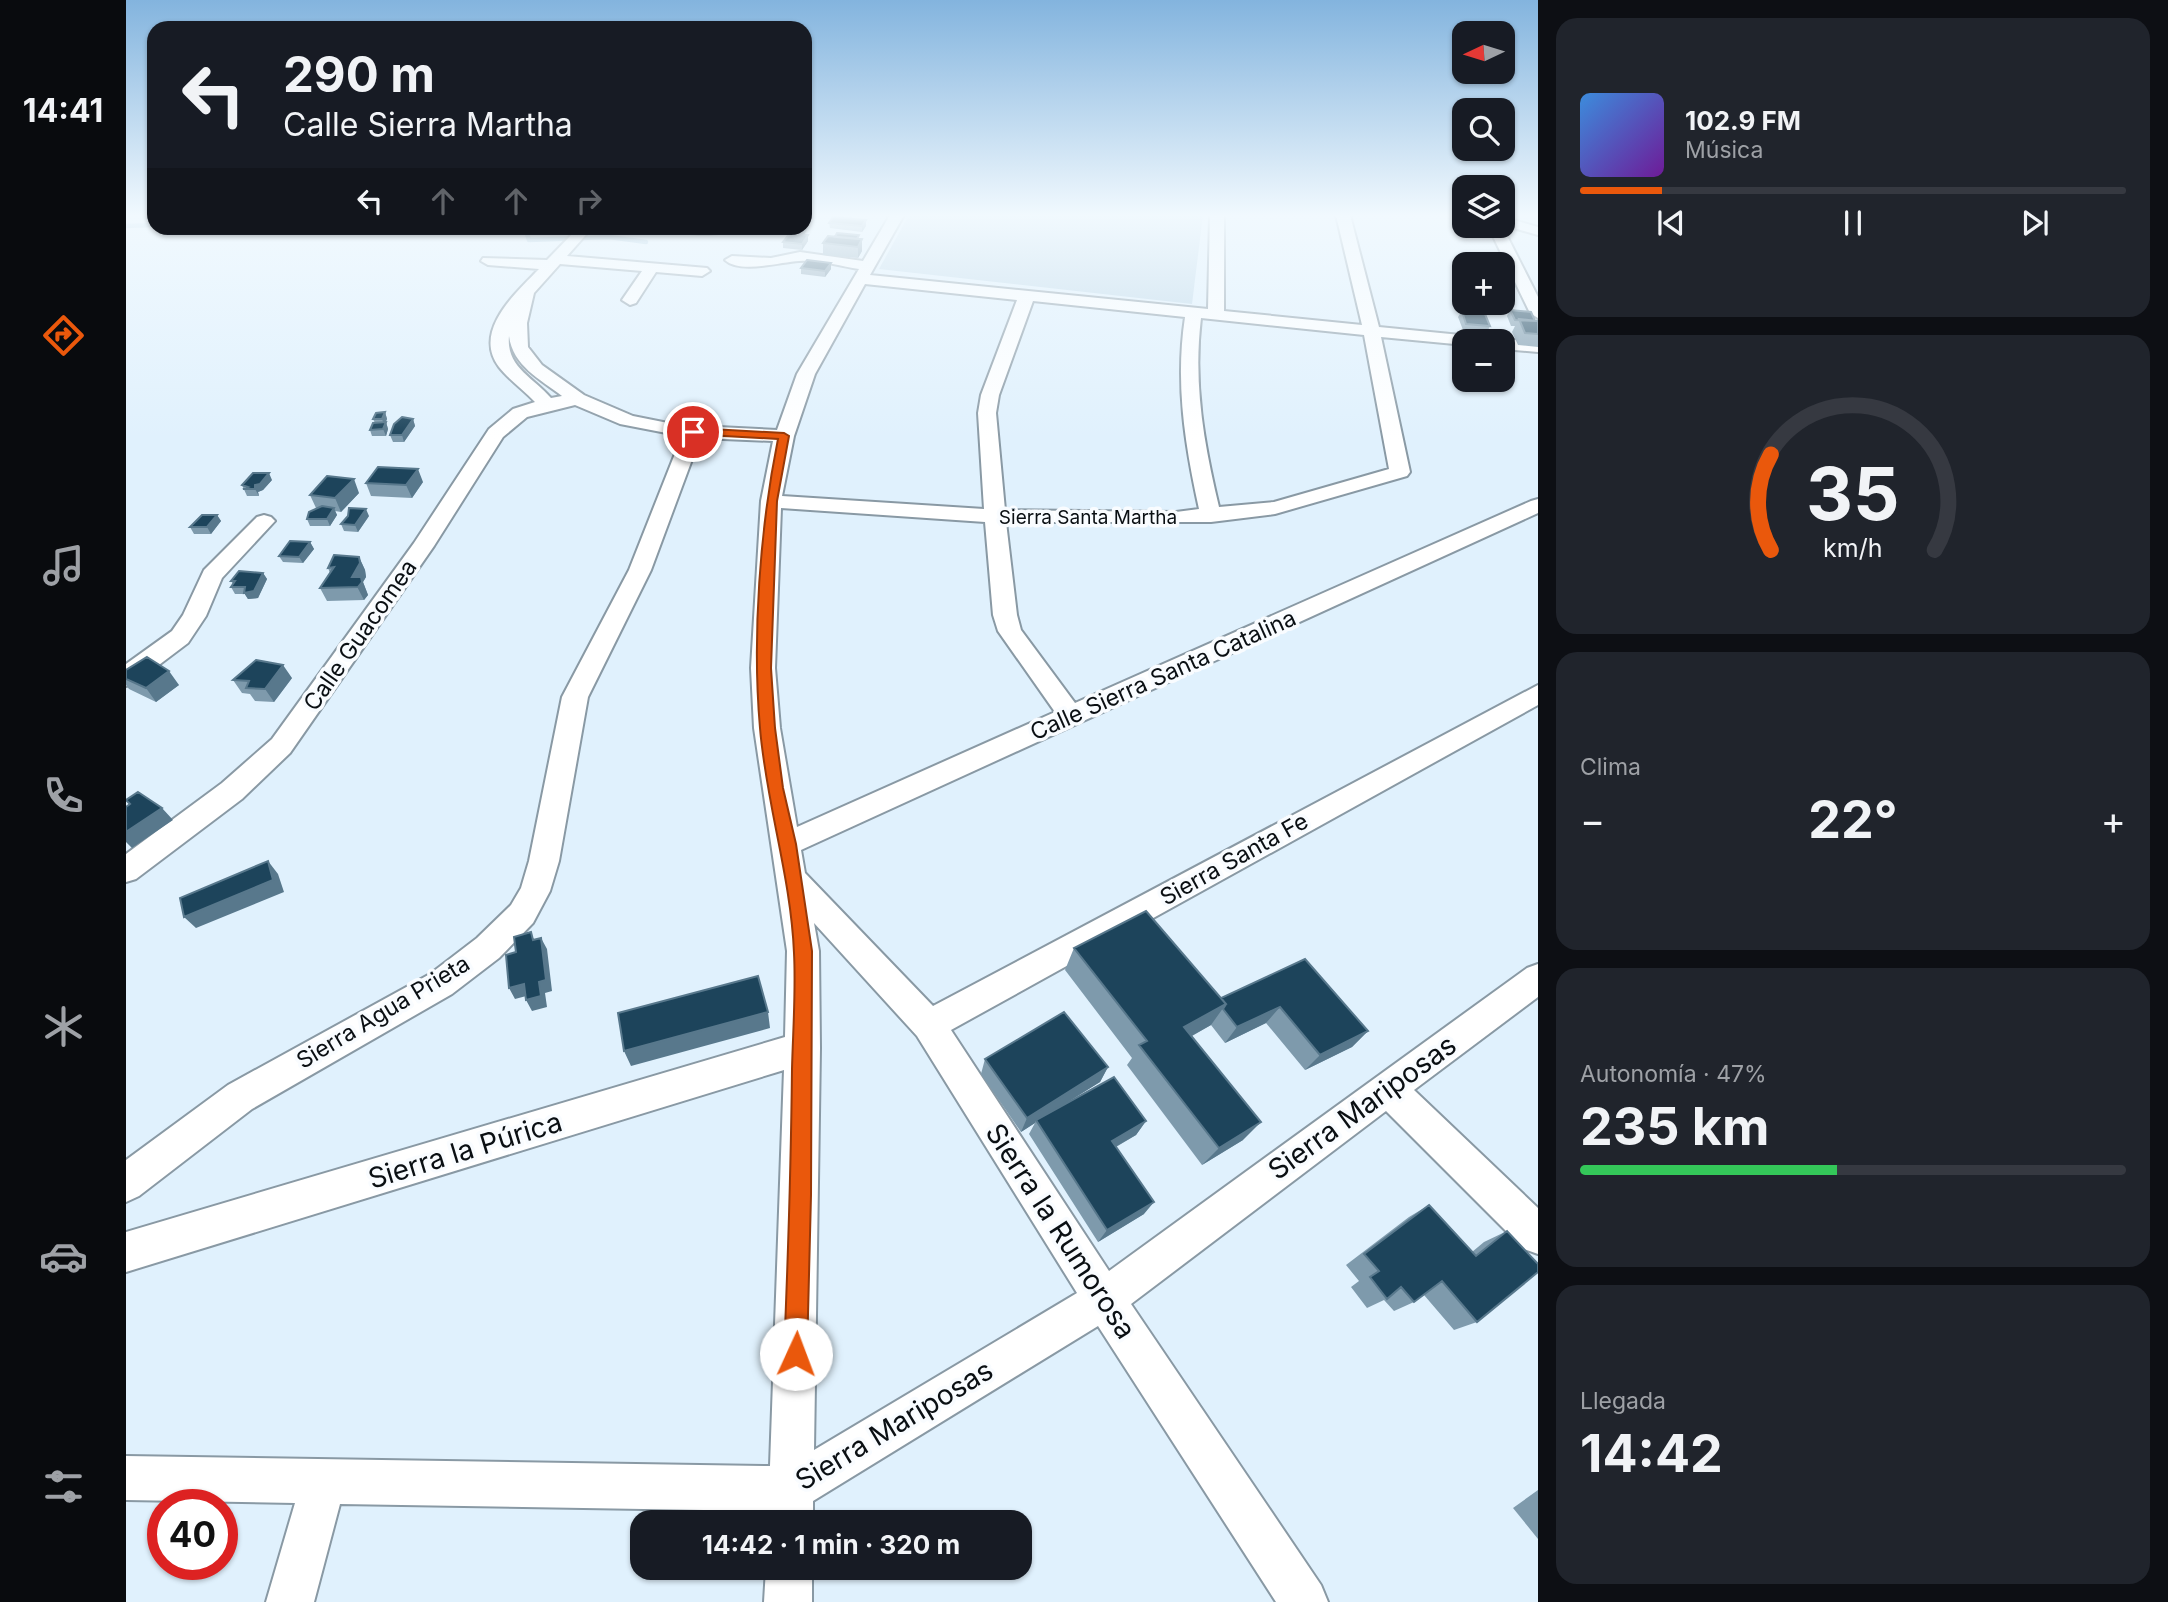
<!DOCTYPE html>
<html lang="es">
<meta charset="utf-8">
<style>
body{margin:0;font-family:Inter,sans-serif;background:#20242c;color:#f1f3f6;height:100vh;display:flex;flex-direction:column;font-size:26px;white-space:nowrap}
*{box-sizing:border-box;margin:0}
p{font-size:23px;color:#9ea1a6}
.icon{flex:none;width:38px;height:38px;fill:none;stroke:currentColor;stroke-width:2;stroke-linecap:round;stroke-linejoin:round}
.map{position:relative;flex:1;overflow:hidden}
.sheet{display:flex;flex-direction:column;gap:18px;padding:18px;background:#0d0f14;width:630px}
.sheet>*{flex:none}
.guide{position:absolute;left:21px;top:21px;width:665px;height:214px;border-radius:21px;box-shadow:0 2px 5px #0004;background:#171b24;color:#f1f3f6;overflow:hidden}
.needle{width:46px;rotate:266deg}
.buttons{position:absolute;left:1326px;top:21px;display:grid;gap:14px}
.buttons a{display:grid;place-items:center;width:63px;height:63px;border-radius:14px;background:#171b24;box-shadow:0 2px 5px #0004;font-size:35px}
.speed{position:absolute;left:21px;top:1489px;display:flex;gap:14px;font-size:35px;font-weight:700;text-align:center}
.speed>*{display:grid;place-content:center;width:91px;height:91px;border-radius:50%;background:#171b24;box-shadow:0 2px 5px #0004;line-height:1}
.speed .limit{border:10px solid #d22;background:#fff;color:#111}
.pin{position:absolute;display:grid;place-items:center;width:60px;height:60px;color:#fff;margin:-30px;border:4px solid #fff;border-radius:50%;box-shadow:0 2px 7px #0007}
.me{position:absolute;width:77px;margin:-38px;rotate:2deg;stroke-linejoin:round;filter:drop-shadow(0 0 5px #0008)}
.turn{display:flex;align-items:center;gap:24px;height:147px;padding:0 21px;font-size:32px}
.turn .icon{width:91px;height:91px;stroke-width:2.5}
.turn b{display:block;font-size:49px;line-height:60px}
.lanes{display:flex;align-items:center;height:66px;padding:0 21px;background:#0003;justify-content:center;gap:35px;direction:ltr}
.lanes .off{opacity:.35}
.big{font-size:52px;font-weight:700;line-height:1.1}
.sheet .tile{flex:1;display:flex;flex-direction:column;justify-content:center;gap:10px;min-width:0;padding:0 24px;border-radius:21px;background:#20242c}
.sheet .dial{align-items:center;gap:0}
.dial svg{height:182px;overflow:visible;fill:none;stroke:#363941;stroke-width:7;stroke-linecap:round;text-anchor:middle}
.dial text{fill:#f1f3f6;stroke:none}
.song{display:flex;align-items:center;gap:21px}
.cover{width:84px;height:84px;border-radius:10px;background:linear-gradient(135deg,hsl(210 70% 55%),hsl(280 70% 35%))}
.played{height:7px;border-radius:4px;background:linear-gradient(90deg,#ea580c 15%,#363941 15%)}
.keys{display:flex;justify-content:space-around;direction:ltr}
.heat{display:flex;justify-content:space-between;align-items:center;font-size:38px;direction:ltr}
.charge{height:10px;border-radius:5px;background:linear-gradient(90deg,#34c759 47%,#363941 0)}
.trip{position:absolute;left:504px;top:1510px;width:402px;height:70px;border-radius:21px;background:#171b24;box-shadow:0 2px 5px #0004;font-weight:700;line-height:70px;text-align:center}
main{display:flex;flex:1;min-height:0}
.dock{display:flex;flex-direction:column;width:126px;justify-content:space-around;align-items:center;background:#090b0e;color:#9ea1a6}
.dock .icon{width:49px;height:49px}
.dock .on{color:#ea580c}
.dock b{font-size:32px;color:#f1f3f6}
.map>svg:first-child{display:block}
</style>
<main>
<nav class="dock">
<b>14:41</b>
<svg class="icon on" aria-label="directions" viewBox="0 0 24 24"><path d="M12 3l9 9-9 9-9-9zM9 14v-3h6M13 9l2 2-2 2"/></svg>
<svg class="icon" aria-label="music" viewBox="0 0 24 24"><path d="M9 18V5l10-2v13"/><circle cx="6" cy="18" r="3"/><circle cx="16" cy="16" r="3"/></svg>
<svg class="icon" aria-label="phone" viewBox="0 0 24 24"><path d="M5 4h4l2 5-3 2q2 4 5 5l2-3 5 2v4C11 20 4 13 5 4z"/></svg>
<svg class="icon" aria-label="climate" viewBox="0 0 24 24"><path d="M12 3v18M4 7l16 10M4 17L20 7"/></svg>
<svg class="icon" aria-label="car" viewBox="0 0 24 24"><path d="M5 17H2v-5l4-1 3-4h7l3 4 3 1v5h-3M9 17h6M6 11h13"/><circle cx="7" cy="17" r="2"/><circle cx="17" cy="17" r="2"/></svg>
<svg class="icon" aria-label="filters" viewBox="0 0 24 24"><path d="M4 7h16M4 17h16"/><circle cx="9" cy="7" r="2"/><circle cx="15" cy="17" r="2"/></svg>
</nav>
<div class="map">
<svg width="1412" height="1602" viewBox="0 0 1412 1602">
<rect width="100%" height="100%" fill="#e0f1fd"/>
<!-- green -->
<path fill="#bcd6e7" d="M783 215H1077L1066 304 753 269Z"/>
<g fill="none" stroke-linecap="round" stroke-linejoin="round">
<!-- stream -->
<path stroke="#8bb5d0" stroke-width="4.5" d="M0 226 28 225
M399 228 403 240 483 237 520 242"/>
<!-- minor casing -->
<g stroke="#8999a4" stroke-width="4">
<path id="minor" d="M764 215H778L744 275 1082 309 1084 215H1098V311L1236 325 1210 215H1224L1253 327 1345 336 1353 341H1339V345L1255 337 1284 472 1281 476 1149 514 1085 522H880L891 615 895 630 949 703 1405 501 1412 499V513L675 850 679 873 807 1006 1412 685V705L825 1030 983 1271 1401 968 1412 964V997L1288 1090 1412 1208V1254L1398 1249 1260 1111 1005 1304 1195 1585 1202 1602H1150L972 1326 687 1501V1522H641L642 1511 214 1504 188 1602H140L169 1503 0 1500V1456L644 1466 658 1070 0 1272V1232L659 1037 661 951 628 728 625 668 635 501 647 441 574 438 525 570 462 697 433 861 424 891 407 923 373 958 326 994 126 1109 13 1196 0 1202V1160L102 1085 304 974 351 938 385 905 395 888 403 861 436 697 503 570 556 436 494 424 449 405 401 417 377 437 308 546 164 753 116 799 10 879 0 882V854L96 783 146 739 288 543 363 429 387 409 409 402C398 390 383 380 373 367 346 331 390 293 413 269L362 265 355 261 357 258 421 260 452 228H466L441 256 581 268 584 271 576 276 530 272 510 303 504 305 496 300 516 271 434 264 408 293 401 323 402 347 416 365 458 395 507 416 552 425 651 430 671 374 733 269C714 266 692 259 673 261 654 262 614 274 599 260L606 256 645 258 674 252 737 261ZM739 284 891 300 855 395 852 413 858 509 656 496 668 436 689 374ZM907 301 1059 317C1049 383 1059 445 1073 509L1050 512 879 510 870 413 873 395ZM1075 318 1238 335 1263 469 1148 502 1093 507C1078 444 1067 384 1075 318ZM383 336C387 366 414 379 436 396L425 398C407 377 380 367 383 336ZM655 508 859 522 867 615 872 631 929 712 671 827 654 728 649 668ZM688 923 791 1036 951 1293 688 1450 694 1048 693 951Z
M1377 217 1412 227V235L1377 225Z
M1362 226H1376L1412 297V318L1404 313Z
M550 228H606C597 236 559 236 550 228Z
M1377 339 1412 342V352L1377 349V341H1370Z
M138 515 145 517 149 521 96 578 80 616 62 643 9 683 0 686V664L46 631 57 615 78 570 131 517Z
M640 1568H686V1602H638Z"/>
</g>
<!-- minor -->
<use href="#minor" fill="#fff" fill-rule="evenodd"/>
</g>
<!-- wall -->
<path fill="#7e9aac" d="M703 223 740 226 736 232 704 228Z
M669 228 682 235V241L676 250 657 248V242L666 233Z
M733 239H736V251L732 258 697 255V243Z
M675 268 705 269 699 277 675 274Z
M1384 310 1412 321V347L1392 345 1386 332 1389 326H1385L1381 316Z
M1336 311 1364 326 1361 332 1337 330 1332 317Z
M259 412 261 419 260 422 262 429 260 436H246L244 430 249 423 247 419Z
M287 419 289 426 278 442H267L264 435Z
M146 480 137 490 132 492 133 496H121L116 485Z
M297 482 286 498 245 496 240 483Z
M233 493 215 512 209 511 211 515 204 526H184L181 519 191 508H190L184 495Z
M91 515 95 521 85 534H68L64 527Z
M243 516 232 532 218 531 215 524Z
M184 542 188 549 177 563 157 562 153 556Z
M233 557 239 570 240 577 237 582 242 595 238 600 201 601 194 588 204 573 202 568Z
M137 573 141 579 132 598 122 599 119 594H109L105 587 107 584 105 581Z
M0 670 53 685 30 702 3 689 0 685Z
M166 678 148 702 129 701 124 694 116 693 107 680Z
M948 948 1095 998 1179 959 1242 1031 1226 1047 1179 1070 1140 1023 1099 1043 1085 1025 1066 1036 1117 1140 1076 1165 1001 1065 1006 1058 939 970Z
M859 1059 982 1067 974 1082 934 1107 1020 1121 1010 1135 990 1147 1018 1214 972 1242 903 1134 909 1123 895 1132 855 1074Z
M1303 1205 1346 1252 1358 1242 1381 1231 1351 1322 1328 1330 1298 1295 1288 1302 1268 1311 1258 1300 1241 1308 1225 1287 1233 1281 1220 1265 1283 1217Z
M1412 1490V1539L1387 1508Z"/>
<!-- shaded-wall -->
<path fill="#58788c" d="M740 220V226L736 232V226Z
M682 235V241L676 250V244Z
M736 239V251L732 258V247Z
M705 263V269L699 277V271Z
M259 412 261 419 258 425 256 419Z
M287 419 289 426 278 442 276 435Z
M260 422 262 429 260 436 257 429Z
M292 469 297 482 286 498 280 485Z
M143 473 146 480 137 490 132 492 133 496 129 489V485Z
M228 479 233 493 215 512 209 498Z
M208 508 211 515 204 526 201 519Z
M240 509 243 516 232 532 229 525Z
M91 515 95 521 85 534 81 527Z
M184 542 188 549 177 563 173 557Z
M233 557 239 570 240 577 237 582 242 595 238 600 226 577Z
M137 573 141 579 132 598 122 599 118 593Z
M157 665 166 678 148 702 139 689Z
M43 671 53 685 30 702 20 688Z
M36 808 47 820 6 848 0 842V832Z
M142 861 152 874 158 892 70 928 58 917Z
M415 938 421 949 426 991 419 993 421 1007 406 1011 400 1000 413 982Z
M398 984 404 995 389 999 383 988Z
M1100 1004 1085 1025 1044 1048 1058 1027Z
M1154 1007 1140 1023 1099 1043 1111 1027Z
M642 1012 644 1028 505 1066 498 1051Z
M1242 1031 1226 1047 1179 1070 1194 1055Z
M982 1067 974 1082 911 1121 910 1120 909 1123 895 1132 901 1118Z
M1020 1121 1010 1135 977 1154 986 1141Z
M1135 1122 1117 1140 1076 1165 1093 1148Z
M1028 1202 1018 1214 972 1242 981 1230Z"/>
<!-- building -->
<path fill="#1d445b" stroke="#58788c" stroke-width="2" d="M707 217 740 220 736 226 703 223Z
M669 228H681L678 233 666 232Z
M664 233 682 235 676 244 657 242Z
M711 233 733 235 731 239 709 237Z
M702 236 736 239 732 247 697 243Z
M681 260 705 263 699 271 675 268Z
M1384 310 1405 312 1409 321 1389 320Z
M1336 311 1359 314 1364 326 1340 324Z
M1393 319 1412 321V334L1399 333Z
M259 412 256 419H247L250 413Z
M276 417 287 419 276 435H264L268 424Z
M260 422 257 429 244 430 247 423Z
M252 467 292 469 280 485 240 483Z
M127 473H143L134 484 129 485V489H117L122 487 116 485Z
M201 476 228 479 209 498 184 495Z
M196 506 208 508 201 519H181L183 512Z
M223 508 240 509 229 525 215 524 222 516Z
M76 515H91L81 527H64Z
M164 541 184 542 173 557 153 556Z
M208 555 233 557 234 563 226 577H235L236 582 232 587 194 588 208 567 202 568Z
M113 571 137 573 128 591 118 593 119 587H105L109 581H105Z
M21 657 43 671 20 688 0 679V670Z
M130 660 157 665 139 689 120 688 123 681 107 680Z
M12 792 36 808 0 832V807L4 804 0 800Z
M142 861 147 880 58 917 54 898Z
M1020 911 1100 1004 1058 1027 1135 1122 1093 1148 1013 1045 1021 1041 948 948Z
M405 932 407 940 415 938 420 980 413 982 415 996 400 1000 398 984 383 988 380 955 390 952 388 937Z
M1179 959 1242 1031 1194 1055 1154 1007 1111 1027 1097 1009 1100 1004 1095 998Z
M632 976 642 1012 498 1051 492 1013Z
M938 1012 982 1067 901 1118 859 1059Z
M988 1077 1020 1121 986 1141 1028 1202 981 1230 910 1120Z
M1303 1205 1350 1256 1381 1231 1412 1264V1272L1351 1322 1316 1281 1288 1302 1275 1287 1261 1299 1244 1277 1253 1271 1238 1254Z"/>
<!-- sky -->
<linearGradient id="sky" x2="0" y2="1"><stop stop-color="#83b4de"/><stop offset="0.49" stop-color="#f1f9fe"/><stop offset="1" stop-color="#f1f9fe" stop-opacity="0"/></linearGradient>
<rect width="1412" height="439" fill="url(#sky)"/>
<!-- route -->
<path fill="#ea580c" stroke="#983908" stroke-width="2" d="M567 428 658 433 663 436 651 501 645 668 649 728 657 788 670 844 686 951 685 1195 681 1354 678 1362 670 1366 661 1362 658 1354C662 1259 665 1164 666 1069 667 1030 670 991 668 953 665 877 640 803 634 728 626 637 634 528 652 439L563 434 561 432Z"/>
<g text-anchor="middle" stroke-width="7" stroke-linejoin="round" paint-order="stroke">
<!-- far-street labels -->
<g font-size="19" fill="#0a0f13" stroke="#f9fcff">
<text x="962" y="524">Sierra Santa Martha</text>
</g>
<!-- street labels -->
<g font-size="23" fill="#0a0f13" stroke="#f9fcff">
<text transform="translate(234 635) rotate(-55)" y="8">Calle Guacomea</text>
<text transform="translate(1037 675) rotate(-24)" y="8">Calle Sierra Santa Catalina</text>
<text transform="translate(1108 859) rotate(-29)" y="8">Sierra Santa Fe</text>
<text transform="translate(257 1012) rotate(-31)" y="8">Sierra Agua Prieta</text>
</g>
<!-- near-street labels -->
<g font-size="28" fill="#0a0f13" stroke="#f9fcff">
<text transform="translate(1236 1107) rotate(-36)" y="10">Sierra Mariposas</text>
<text transform="translate(339 1150) rotate(-17)" y="10">Sierra la Púrica</text>
<text transform="translate(935 1231) rotate(57)" y="10">Sierra la Rumorosa</text>
<text transform="translate(768 1425) rotate(-31)" y="10">Sierra Mariposas</text>
</g>
</g>
</svg>
<div class="buttons">
<a><svg class="needle" viewBox="-14 -14 28 28"><path d="M0-13l5 13h-10z" fill="#e53935"/><path d="M0 13l5-13h-10z" fill="#9ea1a6"/></svg></a>
<a><svg class="icon" aria-label="search" viewBox="0 0 24 24"><circle cx="10" cy="10" r="6"/><path d="M15 15l6 6"/></svg></a>
<a><svg class="icon" aria-label="layers" viewBox="0 0 24 24"><path d="M12 4l9 5-9 5-9-5zM3 14l9 5 9-5"/></svg></a>
<a>+</a>
<a>−</a>
</div>
<div class="speed"><div class="limit">40</div></div>
<div class="pin" style="left:567px;top:432px;background:#d93025"><svg class="icon" aria-label="arrive" viewBox="0 0 24 24"><path d="M6 21V4h12l-3 4 3 4H6"/></svg></div>
<svg class="me" style="left:670px;top:1354px" viewBox="-20 -20 40 40"><circle r="19" fill="#fff"/><path d="M0-13L10 11 0 6-10 11z" fill="#ea580c"/></svg>
<div class="trip">14:42 · 1 min · 320 m</div>
<div class="guide">
<div class="turn"><svg class="icon" aria-label="left" viewBox="0 0 24 24"><path d="M17 20v-9H6M10 6l-5 5 5 5"/></svg><div><b>290 m</b>Calle Sierra Martha</div></div>
<div class="lanes"><svg class="icon" aria-label="left" viewBox="0 0 24 24"><path d="M17 20v-9H6M10 6l-5 5 5 5"/></svg><svg class="icon off" aria-label="ahead" viewBox="0 0 24 24"><path d="M12 20V5M6 11l6-6 6 6"/></svg><svg class="icon off" aria-label="ahead" viewBox="0 0 24 24"><path d="M12 20V5M6 11l6-6 6 6"/></svg><svg class="icon off" aria-label="right" viewBox="0 0 24 24"><path d="M7 20v-9h11M14 6l5 5-5 5"/></svg></div>
</div>
</div>
<section class="sheet">
<div class="tile">
<div class="song"><i class="cover"></i><div><b>102.9 FM</b><p>Música</p></div></div>
<div class="played"></div>
<div class="keys"><svg class="icon" aria-label="previous" viewBox="0 0 24 24"><path d="M18 5L8 12l10 7zM5 5v14"/></svg><svg class="icon" aria-label="pause" viewBox="0 0 24 24"><path d="M8 5v14M16 5v14"/></svg><svg class="icon" aria-label="next" viewBox="0 0 24 24"><path d="M6 5l10 7-10 7zM19 5v14"/></svg></div>
</div>
<div class="tile dial"><svg viewBox="0 0 100 80">
<path d="M14 69A42 42 0 1 1 86 69"/>
<path d="M14 69A42 42 0 0 1 14 27" stroke="#ea580c"/>
<text x="50" y="56" font-size="32" font-weight="700">35</text>
<text x="50" y="72" font-size="11">km/h</text>
</svg></div>
<div class="tile"><p>Clima</p>
<div class="heat"><a>−</a><b class="big">22°</b><a>+</a></div>
</div>
<div class="tile"><p>Autonomía · 47%</p><b class="big">235 km</b><div class="charge"></div></div>
<div class="tile"><p>Llegada</p><b class="big">14:42</b></div>
</section>
</main>
